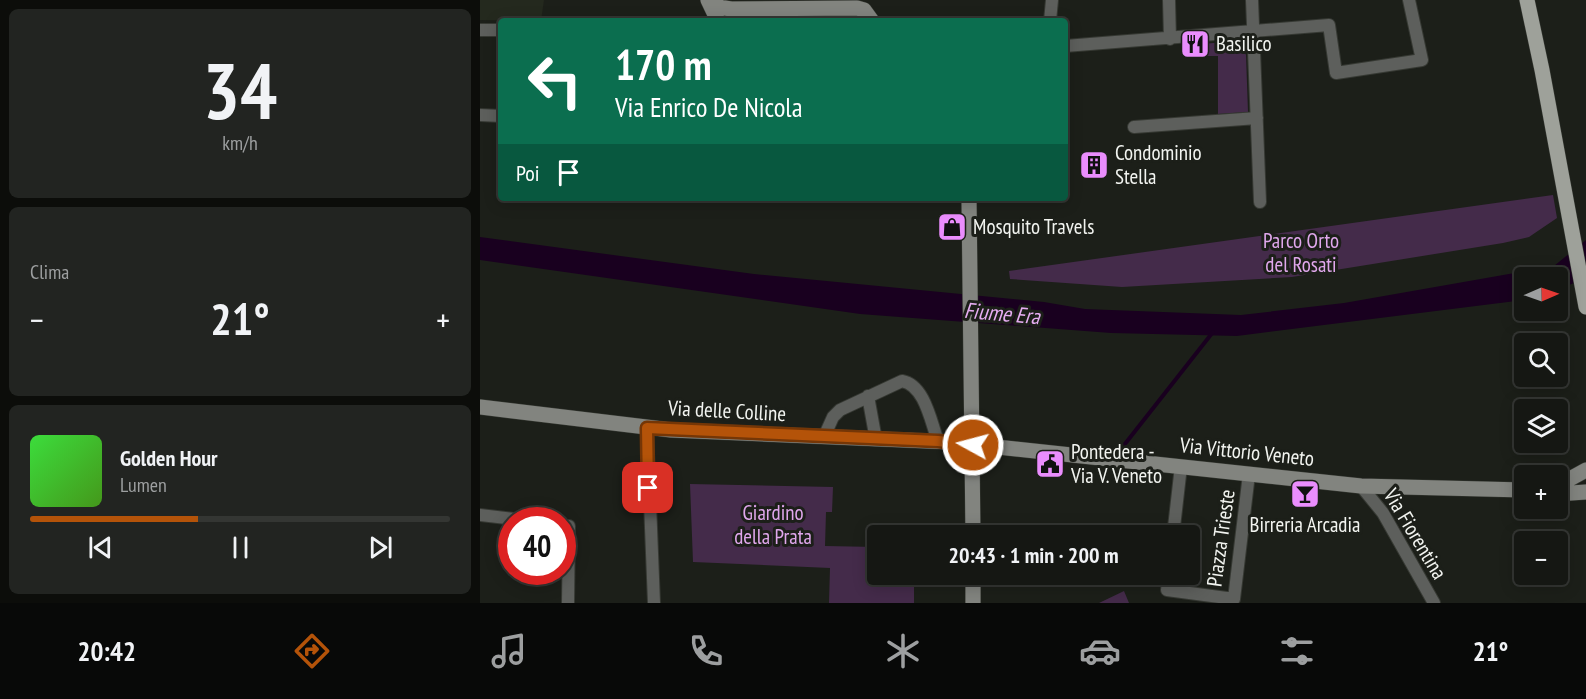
<!DOCTYPE html>
<html lang="it">
<meta charset="utf-8">
<style>
body{margin:0;font-family:"PT Sans Narrow",sans-serif;background:#222421;color:#f1f3f6;height:100vh;display:flex;flex-direction:column;font-size:22px;white-space:nowrap}
*{box-sizing:border-box;margin:0}
p{font-size:20px;color:#9d9fa0}
.icon{flex:none;width:33px;height:33px;fill:none;stroke:currentColor;stroke-width:2;stroke-linecap:round;stroke-linejoin:round}
.map{position:relative;flex:1;overflow:hidden}
.sheet{display:flex;flex-direction:column;gap:9px;padding:9px;background:#0c0d0a;width:480px}
.sheet>*{flex:none}
.guide{position:absolute;left:18px;top:18px;width:570px;height:183px;border-radius:6px;box-shadow:0 3px 15px #0003,0 0 0 2px #343633;background:#0b6e4f;color:#fff;overflow:hidden}
.needle{width:39px;rotate:88deg}
.controls{position:absolute;left:1034px;top:267px;display:grid;gap:12px}
.controls a{display:grid;place-items:center;width:54px;height:54px;border-radius:6px;background:#151713;box-shadow:0 3px 15px #0003,0 0 0 2px #343633;font-size:30px}
.speed{position:absolute;left:18px;top:507px;display:flex;gap:12px;font-size:30px;font-weight:700;text-align:center}
.speed>*{display:grid;place-content:center;width:78px;height:78px;border-radius:50%;background:#151713;box-shadow:0 3px 15px #0003,0 0 0 2px #343633;line-height:1}
.speed .limit{border:9px solid #d22;background:#fff;color:#111}
.pin{position:absolute;display:grid;place-items:center;width:51px;height:51px;color:#fff;margin:-26px;border-radius:12px;box-shadow:0 3px 9px #0006}
.me{position:absolute;width:66px;margin:-33px;rotate:277deg;stroke-linejoin:round;filter:drop-shadow(0 0 4px #0008)}
.turn{display:flex;align-items:center;gap:21px;height:126px;padding:0 18px;font-size:27px}
.turn .icon{width:78px;height:78px;stroke-width:2.5}
.turn b{display:block;font-size:42px;line-height:51px}
.then{display:flex;align-items:center;height:57px;padding:0 18px;background:#0003;gap:12px;font-size:22px}
.big{font-size:45px;font-weight:800;line-height:1.1}
.sheet .widget{flex:1;display:flex;flex-direction:column;justify-content:center;gap:9px;min-width:0;padding:0 21px;border-radius:9px;background:#222421}
.sheet .dial{align-items:center;gap:0}
.dial b{font-size:78px;line-height:1}
.song{display:flex;align-items:center;gap:18px}
.cover{width:72px;height:72px;border-radius:9px;background:linear-gradient(135deg,hsl(120 70% 55%),hsl(100 70% 35%))}
.played{height:6px;border-radius:3px;background:linear-gradient(90deg,#b45309 40%,#343633 40%)}
.keys{display:flex;justify-content:space-around;direction:ltr}
.heat{display:flex;justify-content:space-between;align-items:center;font-size:33px;direction:ltr}
.trip{position:absolute;left:387px;top:525px;width:333px;height:60px;border-radius:6px;background:#151713;box-shadow:0 3px 15px #0003,0 0 0 2px #343633;font-weight:800;line-height:60px;text-align:center}
.tabs{display:flex;height:96px;justify-content:space-around;align-items:center;background:#080908;color:#9d9fa0}
.tabs .icon{width:42px;height:42px}
.tabs .selected{color:#b45309}
.tabs b{font-size:27px;color:#f1f3f6}
main{display:flex;flex:1;min-height:0}
.map>svg:first-child{display:block}
</style>
<main>
<section class="sheet">
<div class="widget dial"><b>34</b><p>km/h</p></div>
<div class="widget"><p>Clima</p>
<div class="heat"><a>−</a><b class="big">21°</b><a>+</a></div>
</div>
<div class="widget">
<div class="song"><i class="cover"></i><div><b>Golden Hour</b><p>Lumen</p></div></div>
<div class="played"></div>
<div class="keys"><svg class="icon" aria-label="previous" viewBox="0 0 24 24"><path d="M18 5L8 12l10 7zM5 5v14"/></svg><svg class="icon" aria-label="pause" viewBox="0 0 24 24"><path d="M8 5v14M16 5v14"/></svg><svg class="icon" aria-label="next" viewBox="0 0 24 24"><path d="M6 5l10 7-10 7zM19 5v14"/></svg></div>
</div>
</section>
<div class="map">
<svg width="1106" height="603" viewBox="0 0 1106 603">
<rect width="100%" height="100%" fill="#1c1f19"/>
<!-- built -->
<path fill="#24291e" d="M0 0H64L61 21 0 20Z"/>
<!-- green -->
<path fill="#442b4a" d="M753 41 761 44 766 55 768 112 738 114V56H724L723 44Z
M1073 195 1077 218 1049 237 1023 243 812 277 642 287 530 279 529 271Z
M210 484 353 487 352 512H346L345 546 397 547 398 574 434 575V603H349L350 568 213 562Z
M644 591 649 603H619Z"/>
<!-- water -->
<path fill="#19001f" d="M0 237 274 274 564 302 605 309 761 315 864 303 1074 266 1106 240V278L1077 290V278H1044V300L757 336 631 333 380 314 0 260Z"/>
<g fill="none" stroke-linecap="round" stroke-linejoin="round">
<!-- stream -->
<path stroke="#19001f" stroke-width="4" d="M641 449 733 332"/>
<!-- street casing -->
<g stroke="#363933" stroke-width="14">
<path id="street" d="M689 0 690 39
M772 0 780 202
M570 21 572 0
M0 30H21
M585 46 849 25 856 73 942 60 929 0
M0 115 21 116
M654 127 777 118
M388 396 396 440
M167 428 174 603
M344 437 353 417 360 410 422 381C445 385 451 423 458 441
M881 486 903 513 954 603
M0 515 42 520
M82 526H89L88 603
M693 536 701 466
M689 574 687 590 754 599 769 474"/>
</g>
<!-- secondary casing -->
<g stroke="#363933" stroke-width="16">
<path id="secondary" d="M228 0 238 21
M234 0 239 7 251 9 377 8 384 10 392 21
M489 198 493 536
M0 407 191 430 471 442 881 486 1044 490
M1077 486 1106 470
M1077 494 1106 492
M493 603V574"/>
</g>
<!-- primary casing -->
<g stroke="#363933" stroke-width="16">
<path id="primary" d="M1047 0 1062 70 1106 307"/>
</g>
<!-- street -->
<use href="#street" stroke="#5d5f5c" stroke-width="12"/>
<!-- secondary -->
<use href="#secondary" stroke="#82847f" stroke-width="15"/>
<!-- primary -->
<use href="#primary" stroke="#9ea19a" stroke-width="15"/>
</g>
<g fill="none" stroke-linecap="round" stroke-linejoin="round">
<!-- route casing -->
<g stroke="#753606" stroke-width="15">
<path id="route" d="M168 488 167 428 458 441 493 445"/>
</g>
<!-- route -->
<use href="#route" stroke="#b45309" stroke-width="10"/>
</g>
<!-- icons -->
<defs>
<g id="restaurant-square" transform="scale(1.5)"><rect x="-9" y="-9" width="18" height="18" rx="4" fill="#ea8dfd" stroke="#1c1f19"/><path d="M-5-6h1v4h1v-4h1v4h1v-4h1v5L-1.5 .5V6h-2V.5L-5-1ZM5-6V6H3V1.5H1.5Q1.5-4 5-6Z" fill="#111"/></g>
<g id="building-square" transform="scale(1.5)"><rect x="-9" y="-9" width="18" height="18" rx="4" fill="#ea8dfd" stroke="#1c1f19"/><path d="M-4-6H4V6H1V3H-1V6H-4ZM-2.5-4.3h1.7v1.8h-1.7ZM.8-4.3h1.7v1.8H.8ZM-2.5-1h1.7V.8h-1.7ZM.8-1h1.7V.8H.8Z" fill="#111"/></g>
<g id="shop-square" transform="scale(1.5)"><rect x="-9" y="-9" width="18" height="18" rx="4" fill="#ea8dfd" stroke="#1c1f19"/><path d="M-5-2.5h2.3a2.7 3.5 0 0 1 5.4 0H5L5.5 6h-11ZM-1.5-2.5h3a1.5 2.3 0 0 0-3 0Z" fill="#111"/></g>
<g id="civic-square" transform="scale(1.5)"><rect x="-9" y="-9" width="18" height="18" rx="4" fill="#ea8dfd" stroke="#1c1f19"/><path d="M-.6-6.5H3V-4.5H.6V-3L4-1V1h2V6H-6V1h2V-1L-.6-3ZM-1.2 2.5V6h2.4V2.5Z" fill="#111"/></g>
<g id="bar-square" transform="scale(1.5)"><rect x="-9" y="-9" width="18" height="18" rx="4" fill="#ea8dfd" stroke="#1c1f19"/><path d="M-6-5H6L.8 .8V4.5H3.5V6h-7V4.5H-.8V.8Z" fill="#111"/></g>
</defs>
<g fill-rule="evenodd">
<use href="#restaurant-square" x="715" y="44"/>
<use href="#building-square" x="614" y="165"/>
<use href="#shop-square" x="472" y="227"/>
<use href="#civic-square" x="570" y="464"/>
<use href="#bar-square" x="825" y="494"/>
</g>
<g text-anchor="middle" stroke-width="6" stroke-linejoin="round" paint-order="stroke">
<!-- poi labels -->
<g font-size="21" fill="#f2f4f0" stroke="#1c1f19" text-anchor="start">
<text x="736" y="51">Basilico</text>
<text x="635" y="160">Condominio<tspan x="635" dy="24">Stella</tspan></text>
<text x="493" y="234">Mosquito Travels</text>
<text x="591" y="459">Pontedera -<tspan x="591" dy="24">Via V. Veneto</tspan></text>
<text x="825" y="532" text-anchor="middle">Birreria Arcadia</text>
</g>
<!-- park labels -->
<g font-size="21" fill="#e0a7ec" stroke="#1c1f19">
<text x="821" y="248">Parco Orto<tspan x="821" dy="24">del Rosati</tspan></text>
<text x="293" y="520">Giardino<tspan x="293" dy="24">della Prata</tspan></text>
</g>
<!-- street labels -->
<g font-size="21" fill="#f2f4f0" stroke="#1c1f19">
<text transform="translate(247 411) rotate(3)" y="7">Via delle Colline</text>
<text transform="translate(767 452) rotate(6)" y="7">Via Vittorio Veneto</text>
<text transform="translate(935 534) rotate(59)" y="7">Via Fiorentina</text>
<text transform="translate(741 538) rotate(-82)" y="7">Piazza Trieste</text>
</g>
<!-- water labels -->
<g font-size="22" font-style="italic" fill="#e6adf2" stroke="#1c1f19">
<text transform="translate(522 313) rotate(5)" y="8">Fiume Era</text>
</g>
</g>
</svg>
<div class="controls">
<a><svg class="needle" viewBox="-14 -14 28 28"><path d="M0-13l5 13h-10z" fill="#e53935"/><path d="M0 13l5-13h-10z" fill="#9d9fa0"/></svg></a>
<a><svg class="icon" aria-label="search" viewBox="0 0 24 24"><circle cx="10" cy="10" r="6"/><path d="M15 15l6 6"/></svg></a>
<a><svg class="icon" aria-label="layers" viewBox="0 0 24 24"><path d="M12 4l9 5-9 5-9-5zM3 14l9 5 9-5"/></svg></a>
<a>+</a>
<a>−</a>
</div>
<div class="speed"><div class="limit">40</div></div>
<div class="pin" style="left:168px;top:488px;background:#d93025"><svg class="icon" aria-label="arrive" viewBox="0 0 24 24"><path d="M6 21V4h12l-3 4 3 4H6"/></svg></div>
<svg class="me" style="left:493px;top:445px" viewBox="-20 -20 40 40"><circle r="17" fill="#b45309" stroke="#fff" stroke-width="3"/><path d="M0-11L8 9 0 5-8 9z" fill="#fff"/></svg>
<div class="trip">20:43 · 1 min · 200 m</div>
<div class="guide">
<div class="turn"><svg class="icon" aria-label="left" viewBox="0 0 24 24"><path d="M17 20v-9H6M10 6l-5 5 5 5"/></svg><div><b>170 m</b>Via Enrico De Nicola</div></div>
<div class="then">Poi<svg class="icon" aria-label="arrive" viewBox="0 0 24 24"><path d="M6 21V4h12l-3 4 3 4H6"/></svg></div>
</div>
</div>
</main>
<nav class="tabs">
<b>20:42</b>
<svg class="icon selected" aria-label="directions" viewBox="0 0 24 24"><path d="M12 3l9 9-9 9-9-9zM9 14v-3h6M13 9l2 2-2 2"/></svg>
<svg class="icon" aria-label="music" viewBox="0 0 24 24"><path d="M9 18V5l10-2v13"/><circle cx="6" cy="18" r="3"/><circle cx="16" cy="16" r="3"/></svg>
<svg class="icon" aria-label="phone" viewBox="0 0 24 24"><path d="M5 4h4l2 5-3 2q2 4 5 5l2-3 5 2v4C11 20 4 13 5 4z"/></svg>
<svg class="icon" aria-label="climate" viewBox="0 0 24 24"><path d="M12 3v18M4 7l16 10M4 17L20 7"/></svg>
<svg class="icon" aria-label="car" viewBox="0 0 24 24"><path d="M5 17H2v-5l4-1 3-4h7l3 4 3 1v5h-3M9 17h6M6 11h13"/><circle cx="7" cy="17" r="2"/><circle cx="17" cy="17" r="2"/></svg>
<svg class="icon" aria-label="filters" viewBox="0 0 24 24"><path d="M4 7h16M4 17h16"/><circle cx="9" cy="7" r="2"/><circle cx="15" cy="17" r="2"/></svg>
<b>21°</b>
</nav>
